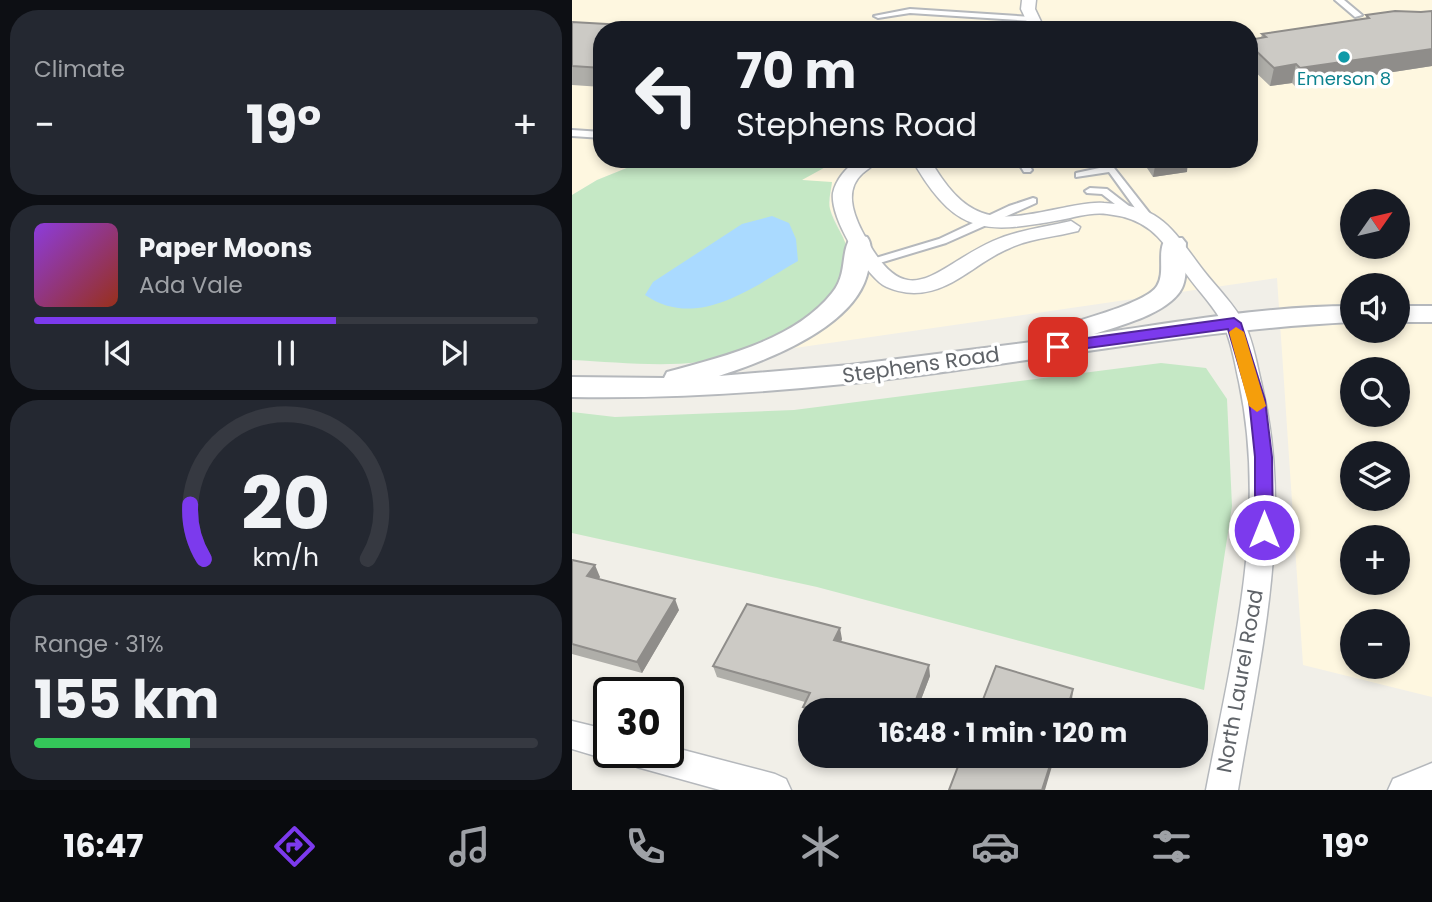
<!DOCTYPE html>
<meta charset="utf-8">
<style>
body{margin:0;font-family:Poppins,sans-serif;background:#242831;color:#f1f3f6;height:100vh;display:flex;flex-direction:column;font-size:26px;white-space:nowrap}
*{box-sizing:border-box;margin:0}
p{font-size:23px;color:#9ea1a6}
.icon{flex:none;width:38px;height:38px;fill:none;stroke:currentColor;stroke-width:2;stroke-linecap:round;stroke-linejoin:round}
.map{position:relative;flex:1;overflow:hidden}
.panel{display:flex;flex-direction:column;gap:10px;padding:10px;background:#0d0f14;width:572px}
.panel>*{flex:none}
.guide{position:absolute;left:21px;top:21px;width:665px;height:147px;border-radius:28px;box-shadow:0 4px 10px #0003;background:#171b24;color:#f1f3f6;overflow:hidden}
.needle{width:46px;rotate:56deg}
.controls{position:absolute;left:768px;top:189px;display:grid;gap:14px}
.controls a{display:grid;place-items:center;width:70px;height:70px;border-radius:50%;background:#171b24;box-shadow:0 4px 10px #0003;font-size:35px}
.speed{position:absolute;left:21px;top:677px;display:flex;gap:14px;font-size:35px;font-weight:700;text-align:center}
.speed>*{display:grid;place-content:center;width:91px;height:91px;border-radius:50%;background:#171b24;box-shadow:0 4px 10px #0003;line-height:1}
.speed .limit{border:4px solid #111;border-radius:10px;background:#fff;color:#111}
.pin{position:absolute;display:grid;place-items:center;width:60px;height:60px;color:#fff;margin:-30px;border-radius:14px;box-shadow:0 4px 10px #0006}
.me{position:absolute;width:77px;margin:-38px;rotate:0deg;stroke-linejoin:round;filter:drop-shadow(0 0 5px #0008)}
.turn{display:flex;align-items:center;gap:24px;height:147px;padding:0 28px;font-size:32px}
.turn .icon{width:91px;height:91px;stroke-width:2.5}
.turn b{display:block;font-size:49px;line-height:60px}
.big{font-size:52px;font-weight:700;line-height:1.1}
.panel .widget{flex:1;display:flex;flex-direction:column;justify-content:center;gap:10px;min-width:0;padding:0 24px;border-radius:28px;background:#242831}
.panel .dial{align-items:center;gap:0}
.dial svg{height:182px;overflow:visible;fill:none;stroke:#363941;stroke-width:7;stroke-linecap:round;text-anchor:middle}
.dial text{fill:#f1f3f6;stroke:none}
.song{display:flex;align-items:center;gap:21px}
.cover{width:84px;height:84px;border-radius:10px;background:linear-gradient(135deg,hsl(270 70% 55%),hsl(10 70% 35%))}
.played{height:7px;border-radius:4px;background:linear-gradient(90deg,#7c3aed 60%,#363941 60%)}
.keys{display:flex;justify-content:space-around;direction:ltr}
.heat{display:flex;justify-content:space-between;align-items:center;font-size:38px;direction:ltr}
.charge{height:10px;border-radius:5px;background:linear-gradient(90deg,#34c759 31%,#363941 0)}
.trip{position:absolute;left:226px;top:698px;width:410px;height:70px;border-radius:28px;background:#171b24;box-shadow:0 4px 10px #0003;font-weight:700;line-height:70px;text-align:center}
.menu{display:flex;height:112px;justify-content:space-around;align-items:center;background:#090b0e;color:#9ea1a6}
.menu .icon{width:49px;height:49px}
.menu .active{color:#7c3aed}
.menu b{font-size:32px;color:#f1f3f6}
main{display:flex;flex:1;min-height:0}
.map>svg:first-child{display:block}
</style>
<main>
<section class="panel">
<div class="widget"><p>Climate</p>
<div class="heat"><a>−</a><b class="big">19°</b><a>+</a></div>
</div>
<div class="widget">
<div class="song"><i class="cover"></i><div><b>Paper Moons</b><p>Ada Vale</p></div></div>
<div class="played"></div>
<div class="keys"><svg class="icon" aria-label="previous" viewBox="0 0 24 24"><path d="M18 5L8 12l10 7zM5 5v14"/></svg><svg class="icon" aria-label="pause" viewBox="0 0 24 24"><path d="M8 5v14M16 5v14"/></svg><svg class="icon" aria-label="next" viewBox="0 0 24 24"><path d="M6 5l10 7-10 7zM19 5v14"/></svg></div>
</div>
<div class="widget dial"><svg viewBox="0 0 100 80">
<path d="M14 69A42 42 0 1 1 86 69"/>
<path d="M14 69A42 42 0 0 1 8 45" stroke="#7c3aed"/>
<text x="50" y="56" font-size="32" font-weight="700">20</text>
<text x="50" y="72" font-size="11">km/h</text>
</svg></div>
<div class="widget"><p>Range · 31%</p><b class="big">155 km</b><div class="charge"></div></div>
</section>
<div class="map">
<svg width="860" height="790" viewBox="0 0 860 790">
<rect width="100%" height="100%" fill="#f1efe8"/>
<!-- commercial -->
<path fill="#fef7e0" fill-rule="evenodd" d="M0 0H860V697L731 665 705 278 127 362 167 353 272 238 257 207 260 183 228 180 268 159H677V30H426L345 25 338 30H30V159H77L25 180 0 195ZM780 201H826V247H780ZM780 285H826V331H780ZM780 369H826V415H780ZM780 453H826V499H780ZM780 537H826V583H780ZM780 621H826V667H780Z"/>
<!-- green -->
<path fill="#c5e8c5" d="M77 159H268L230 180 260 182C259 190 256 201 258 209 262 226 280 244 276 264 265 321 179 354 128 362 87 367 41 362 0 360V195L25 180Z
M589 363 634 368 655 399 660 506 632 690 245 587 0 533V412L43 417 222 410Z"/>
<!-- water -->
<path fill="#aadaff" d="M200 216 217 223 224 239 226 261C181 287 125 331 73 295L81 282 170 224Z"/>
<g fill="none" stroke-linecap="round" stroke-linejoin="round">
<!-- service casing -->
<g stroke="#b5b8bc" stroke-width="4">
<path id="service" d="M763 0H772L790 15 783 17Z
M338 9 460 17 464 19 460 21 338 13 306 18 302 16Z
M0 130 30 132V138L0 136Z
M444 159H454L460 170 458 172H452Z
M526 159H535L579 215V219H571L537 172 504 177V173L532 167Z
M518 188 535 189 566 213 565 215H557L530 194 515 193 513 191Z
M461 198 464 199V203L374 243 301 265 296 262 297 260 367 239 437 206Z"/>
</g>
<!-- minor casing -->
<g stroke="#b5b8bc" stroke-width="3">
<path id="minor" d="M450 0H464L463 9 473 30H459L449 9Z
M287 159H307C303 165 297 168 291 173 273 189 280 211 290 231 335 319 361 268 421 241 446 230 473 227 499 221L508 227 506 231C483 237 459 238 438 248 405 261 380 293 342 293 333 293 319 290 311 285 291 271 258 218 261 193 264 179 275 167 287 159Z
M350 159H368L363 168C401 229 431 220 495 207 507 205 519 202 532 203 591 206 599 228 631 270 645 288 662 304 673 325 682 344 685 366 690 386 722 520 688 657 666 790H634C660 655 696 519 667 382 663 364 660 344 652 326 643 307 627 292 615 275 590 241 580 219 535 214 519 212 504 217 488 220 416 233 386 236 345 168Z
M0 721 37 730V752H49L48 755 37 760 0 749Z
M96 746 203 774 214 779 219 790H148L65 767 54 762 50 752H96Z
M860 763V790H816L821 779Z"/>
</g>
<!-- tertiary casing -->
<g stroke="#b5b8bc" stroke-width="4">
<path id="tertiary" d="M287 235 295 237C301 245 298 254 297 263 293 324 196 360 147 376L278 365 483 339 480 334 484 328C504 321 575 303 585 286 594 272 584 252 594 238H610L614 243C613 257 616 275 610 288 598 313 547 326 522 334 607 322 694 306 780 306V322C636 329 492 356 349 375 233 390 117 399 0 397V377L92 378 95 372C150 357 223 340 260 293 276 274 268 252 279 237Z
M826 306H860V322H826Z"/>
</g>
<!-- service -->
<use href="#service" fill="#fff" fill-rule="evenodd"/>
<!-- minor -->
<use href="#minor" fill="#fff" fill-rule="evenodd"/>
<!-- tertiary -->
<use href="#tertiary" fill="#fff" fill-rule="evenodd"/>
</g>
<!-- wall -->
<path fill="#afaea9" d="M860 11V66L724 87 720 83 698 86 677 66V40L689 38 690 34 794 18V15Z
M0 22 30 30V87L0 85Z
M569 159H615V172L581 177Z
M0 560 28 577 26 579 107 610 70 673 0 654Z
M270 639 269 642 358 676 345 710H238V718L234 717 231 707 233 702 145 677 141 666Z"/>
<!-- shaded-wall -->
<path fill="#8f8d8a" d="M860 49V66L724 87 728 68Z
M724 64 720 83 698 86 702 68Z
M616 161 615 172 581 177 583 166Z
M23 565 28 577 21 588 15 576Z
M103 599 107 610 70 673 65 662Z
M268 628 270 639 264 651 262 640Z
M357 665 358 676 345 710H340Z
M501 689 500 700 497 710H495Z
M481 756H483L473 790H470Z"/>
<!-- building -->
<path fill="#cccac5" stroke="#8f8d8a" stroke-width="2" d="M823 11 849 12 860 11V49L728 68 724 64 702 68 677 44V40L694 37 690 34 797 18 794 15Z
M0 22 104 28 103 30H30V68L0 66Z
M578 159H615L616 161 583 166Z
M0 560 23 565 15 576 103 599 65 662 0 644Z
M175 604 268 628 262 640 357 665 340 710H245L231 707 238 693 141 666Z
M424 666 501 689 495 710H407Z
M390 756H481L470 790H377Z"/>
<!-- route -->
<path fill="#7c3aed" stroke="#51269a" stroke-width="2" d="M662 318 669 323 693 400 700 457 701 530 699 535H686L683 530V457L677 400 656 329 486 352 479 347 486 342Z"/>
<!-- slow -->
<path fill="#f59e0b" d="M664 327 672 332 694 406 685 412 677 406 657 332Z"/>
<!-- markers -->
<circle fill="#0f9aa8" stroke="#fff" stroke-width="2.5" cx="772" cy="57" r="7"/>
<g text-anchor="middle" stroke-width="7" stroke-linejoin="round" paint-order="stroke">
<!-- far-culture labels -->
<g font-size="18" fill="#0d838f" stroke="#fff">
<text x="772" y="85">Emerson 8</text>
</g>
<!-- street labels -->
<g font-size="21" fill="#5f6368" stroke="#fff">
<text transform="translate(349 365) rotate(-8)" y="7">Stephens Road</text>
<text transform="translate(668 681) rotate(-80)" y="7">North Laurel Road</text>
</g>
</g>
</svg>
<div class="controls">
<a><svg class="needle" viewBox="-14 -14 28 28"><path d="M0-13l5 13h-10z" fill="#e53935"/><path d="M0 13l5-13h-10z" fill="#9ea1a6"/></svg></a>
<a><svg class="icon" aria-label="sound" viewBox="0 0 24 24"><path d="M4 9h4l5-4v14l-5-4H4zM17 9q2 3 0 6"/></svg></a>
<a><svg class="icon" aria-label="search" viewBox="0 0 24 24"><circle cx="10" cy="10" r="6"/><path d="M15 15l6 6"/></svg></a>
<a><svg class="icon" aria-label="layers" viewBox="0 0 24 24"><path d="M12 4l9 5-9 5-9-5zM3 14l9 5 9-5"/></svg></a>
<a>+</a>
<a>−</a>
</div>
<div class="speed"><div class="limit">30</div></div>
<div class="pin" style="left:486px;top:347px;background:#d93025"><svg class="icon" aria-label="arrive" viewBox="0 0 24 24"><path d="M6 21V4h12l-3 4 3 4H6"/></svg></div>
<svg class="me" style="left:692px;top:530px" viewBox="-20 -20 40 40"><circle r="17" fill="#7c3aed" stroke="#fff" stroke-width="3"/><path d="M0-11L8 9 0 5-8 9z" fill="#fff"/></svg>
<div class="trip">16:48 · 1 min · 120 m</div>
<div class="guide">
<div class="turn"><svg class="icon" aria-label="left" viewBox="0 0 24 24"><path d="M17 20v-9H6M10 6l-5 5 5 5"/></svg><div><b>70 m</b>Stephens Road</div></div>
</div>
</div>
</main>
<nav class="menu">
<b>16:47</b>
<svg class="icon active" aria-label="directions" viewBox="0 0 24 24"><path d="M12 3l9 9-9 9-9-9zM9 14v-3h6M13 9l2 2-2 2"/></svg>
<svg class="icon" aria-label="music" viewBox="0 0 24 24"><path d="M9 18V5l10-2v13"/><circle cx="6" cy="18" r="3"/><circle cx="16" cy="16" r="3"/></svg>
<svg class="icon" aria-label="phone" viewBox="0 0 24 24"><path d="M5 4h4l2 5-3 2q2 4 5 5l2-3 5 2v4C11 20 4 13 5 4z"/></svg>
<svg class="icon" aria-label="climate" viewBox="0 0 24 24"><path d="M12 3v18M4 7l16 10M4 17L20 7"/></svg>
<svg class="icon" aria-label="car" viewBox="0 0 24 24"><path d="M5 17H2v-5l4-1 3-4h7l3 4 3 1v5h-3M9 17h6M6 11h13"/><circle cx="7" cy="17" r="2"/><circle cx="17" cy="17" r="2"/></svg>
<svg class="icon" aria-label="filters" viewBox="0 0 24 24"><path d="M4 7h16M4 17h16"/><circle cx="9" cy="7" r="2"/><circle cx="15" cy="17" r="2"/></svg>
<b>19°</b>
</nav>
